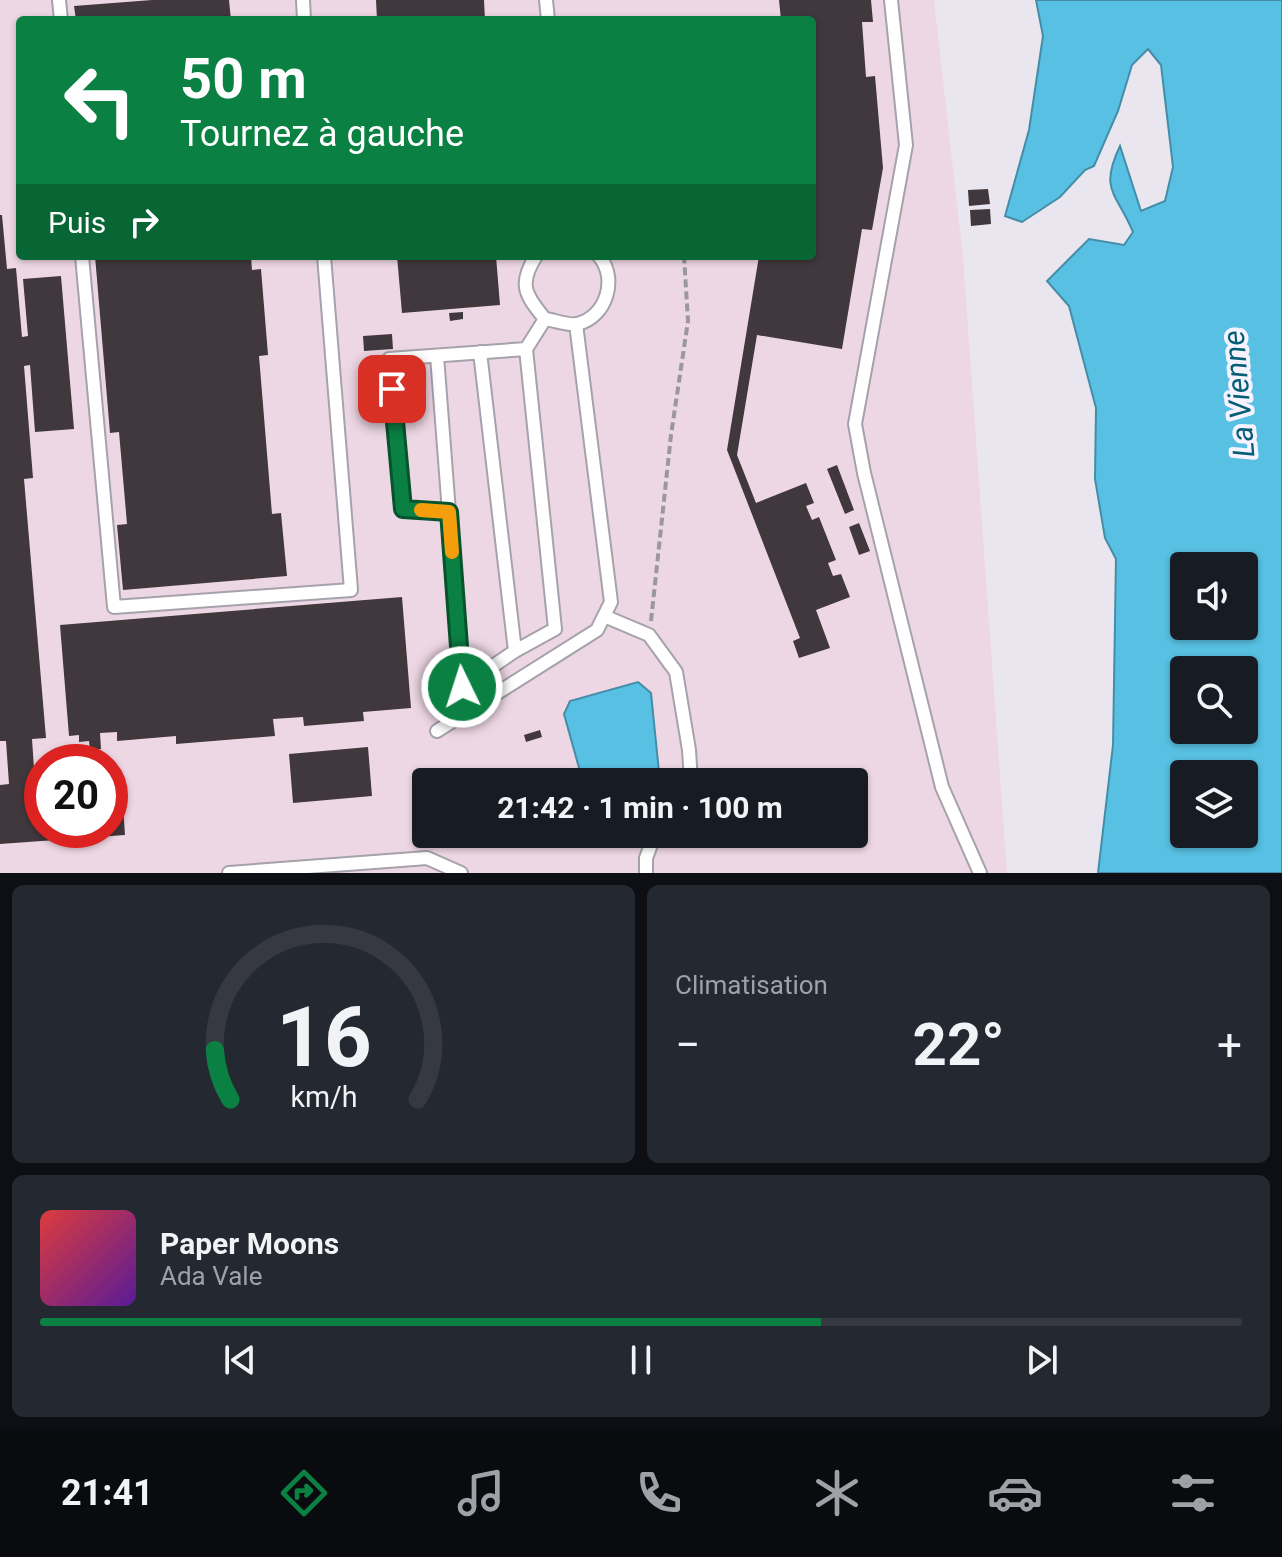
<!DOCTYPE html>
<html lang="fr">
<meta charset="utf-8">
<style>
body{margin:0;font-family:Roboto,sans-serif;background:#242831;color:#f1f3f6;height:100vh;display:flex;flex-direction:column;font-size:30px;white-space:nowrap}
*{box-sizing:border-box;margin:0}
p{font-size:26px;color:#9ea1a6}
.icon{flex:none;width:44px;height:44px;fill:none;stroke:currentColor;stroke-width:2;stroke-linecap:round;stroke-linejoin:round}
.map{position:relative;height:873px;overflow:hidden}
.panel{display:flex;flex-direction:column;gap:12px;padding:12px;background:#0d0f14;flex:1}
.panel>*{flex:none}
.guide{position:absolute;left:16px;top:16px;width:800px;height:244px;border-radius:8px;box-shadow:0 2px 6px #0004;background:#0b8043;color:#fff;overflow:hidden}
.controls{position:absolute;left:1170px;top:552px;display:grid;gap:16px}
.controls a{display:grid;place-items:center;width:88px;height:88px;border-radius:8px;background:#171b24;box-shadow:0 2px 6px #0004;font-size:40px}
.speed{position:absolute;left:24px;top:744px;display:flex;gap:16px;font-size:40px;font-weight:700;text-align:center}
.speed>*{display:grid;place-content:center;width:104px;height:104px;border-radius:50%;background:#171b24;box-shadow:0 2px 6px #0004;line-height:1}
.speed .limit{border:12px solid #d22;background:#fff;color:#111}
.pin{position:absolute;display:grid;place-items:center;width:68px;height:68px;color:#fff;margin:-34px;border-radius:16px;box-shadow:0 4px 12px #0006}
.me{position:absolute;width:88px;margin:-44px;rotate:356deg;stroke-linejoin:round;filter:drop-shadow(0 0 6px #0008)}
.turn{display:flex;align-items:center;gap:28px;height:168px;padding:0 32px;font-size:36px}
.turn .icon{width:104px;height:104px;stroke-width:2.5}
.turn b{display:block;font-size:56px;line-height:68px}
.then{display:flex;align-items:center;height:76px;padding:0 32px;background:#0003;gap:16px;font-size:30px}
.big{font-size:60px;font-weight:700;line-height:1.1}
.panel .widget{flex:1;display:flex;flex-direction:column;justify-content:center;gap:12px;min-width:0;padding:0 28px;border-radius:12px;background:#242831}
.panel .dial{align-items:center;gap:0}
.dial svg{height:208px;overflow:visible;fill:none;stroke:#363941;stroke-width:7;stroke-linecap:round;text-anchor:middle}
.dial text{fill:#f1f3f6;stroke:none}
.song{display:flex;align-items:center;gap:24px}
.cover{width:96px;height:96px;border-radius:12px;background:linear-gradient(135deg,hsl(0 70% 55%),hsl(270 70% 35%))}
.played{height:8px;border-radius:4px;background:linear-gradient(90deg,#0b8043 65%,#363941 65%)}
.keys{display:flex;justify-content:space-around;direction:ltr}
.heat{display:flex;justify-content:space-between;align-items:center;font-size:44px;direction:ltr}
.panel .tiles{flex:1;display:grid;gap:12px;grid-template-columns:1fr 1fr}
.widget:last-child{grid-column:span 2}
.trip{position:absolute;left:412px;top:768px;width:456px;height:80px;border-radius:8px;background:#171b24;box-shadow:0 2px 6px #0004;font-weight:700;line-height:80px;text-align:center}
.tabs{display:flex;height:128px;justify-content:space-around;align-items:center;background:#090b0e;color:#9ea1a6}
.tabs .icon{width:56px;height:56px}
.tabs .current{color:#0b8043}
.tabs b{font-size:36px;color:#f1f3f6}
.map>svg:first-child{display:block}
</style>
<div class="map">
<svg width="1282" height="873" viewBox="0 0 1282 873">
<rect width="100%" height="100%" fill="#eae6f0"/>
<!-- industrial -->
<path fill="#eed7e4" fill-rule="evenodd" d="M0 0H934L963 257 1007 873H0ZM20 20H812V256H20ZM42 762H110V830H42ZM426 782H854V834H426Z"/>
<!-- water -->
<path fill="#58c0e3" stroke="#448da6" stroke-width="2" fill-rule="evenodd" d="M1036 0H1282V873H1098L1113 745 1116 559 1105 538 1095 479 1096 408 1069 306 1047 281 1089 239 1124 245 1133 232C1116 192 1099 190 1120 146L1141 211 1165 201 1173 167 1161 65 1148 49 1132 65 1118 111 1094 166 1085 170 1060 197 1022 222 1005 216 1029 130 1043 36ZM1184 566H1244V626H1184ZM1184 670H1244V730H1184ZM1184 774H1244V834H1184Z
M638 682 651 693 660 782H583L564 714 570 701Z"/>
<!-- building -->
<path fill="#40383c" d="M152 0H229L231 20H76L74 6Z
M376 0H484L485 20H377Z
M779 0H871L873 22H862L866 77 875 76 883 168 872 230 862 229 842 349 757 335 737 455 756 503 806 483 814 503 806 506 812 520 819 517 836 560 828 563 833 576 841 574 850 597 816 610 830 648 799 658 793 641 800 638 727 450 759 256H812V20H781Z
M988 189 990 204 969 206 968 190Z
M990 209 991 224 971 226 970 210Z
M0 215H2L7 269 16 268 22 337 28 336 23 279 61 276 74 429 35 432 30 365 24 366 33 478 24 479 46 738 32 739 35 783 42 782V830H110V777L121 776 125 835 0 844V785L9 784 6 741H0Z
M95 256H251L252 270 261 269 268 355 259 356 272 514 281 513 287 576 123 590 117 525 127 524 119 432 110 433Z
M397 256H496L500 305 402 313Z
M463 312V319L450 321 449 313Z
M392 334 393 349 364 351 363 336Z
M837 465 854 510 845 514 827 469Z
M859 523 870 551 859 555 849 527Z
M402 597 411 708 363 712 364 721 304 726 303 717 273 719 275 736 176 744V736L117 741V732L100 733 101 749 90 750 89 741 79 742V735L69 736 60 625Z
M540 730 542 737 526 742 524 735Z
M368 747 372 796 293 803 289 754Z"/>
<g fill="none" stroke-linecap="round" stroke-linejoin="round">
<!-- lane casing -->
<g stroke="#a5a2ab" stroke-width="16">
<path id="lane" d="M59 0 61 20
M303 0 304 20
M546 0 548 20
M891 0 906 145 855 424 864 473 942 787 980 873
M82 256 114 607 351 590 324 256
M536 256C518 284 525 295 545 319 554 320 569 326 577 324 607 317 618 278 599 256
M480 352 515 651 555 629 526 349
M437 356 449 512 403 509 389 359 526 349 545 319
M449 512 462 687 515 651
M604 616 649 635 676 672 689 750 691 782
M437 731 597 630 611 602 576 324
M229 873 427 858 461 873
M646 873V858L655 834"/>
</g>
<!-- path -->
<path stroke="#9a979e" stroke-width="4" stroke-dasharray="8 4" stroke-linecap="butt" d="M651 621 671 435 688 321 684 256"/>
<!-- lane -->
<use href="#lane" stroke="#fff" stroke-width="12"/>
</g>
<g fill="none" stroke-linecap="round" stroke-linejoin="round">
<!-- route casing -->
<g stroke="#07532c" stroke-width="20">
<path id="route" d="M392 389 403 509 449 512 462 687"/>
</g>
<!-- route -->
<use href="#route" stroke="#0b8043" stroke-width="14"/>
<!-- slow -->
<path stroke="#f59e0b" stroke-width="14" d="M421 510 449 512 452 552"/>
</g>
<g text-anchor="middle" stroke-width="8" stroke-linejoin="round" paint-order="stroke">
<!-- water labels -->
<g font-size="30" font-style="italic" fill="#045e76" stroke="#f7f3fe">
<text transform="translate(1239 394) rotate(-95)" y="10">La Vienne</text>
</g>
</g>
</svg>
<div class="controls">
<a><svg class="icon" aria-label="sound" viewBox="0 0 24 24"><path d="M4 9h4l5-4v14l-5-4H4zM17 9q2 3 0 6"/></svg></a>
<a><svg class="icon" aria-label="search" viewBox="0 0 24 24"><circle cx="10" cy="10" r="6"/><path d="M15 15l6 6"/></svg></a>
<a><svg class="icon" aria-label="layers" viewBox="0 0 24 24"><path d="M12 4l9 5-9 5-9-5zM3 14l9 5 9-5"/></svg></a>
</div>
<div class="speed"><div class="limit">20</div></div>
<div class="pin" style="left:392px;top:389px;background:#d93025"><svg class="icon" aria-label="arrive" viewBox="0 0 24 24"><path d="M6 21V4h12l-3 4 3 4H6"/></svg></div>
<svg class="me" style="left:462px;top:687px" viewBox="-20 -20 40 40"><circle r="17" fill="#0b8043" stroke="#fff" stroke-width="3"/><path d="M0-11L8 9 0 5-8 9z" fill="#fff"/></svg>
<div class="trip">21:42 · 1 min · 100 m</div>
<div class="guide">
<div class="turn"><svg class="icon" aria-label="left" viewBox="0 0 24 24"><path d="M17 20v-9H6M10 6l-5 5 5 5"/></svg><div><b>50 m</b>Tournez à gauche</div></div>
<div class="then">Puis<svg class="icon" aria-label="right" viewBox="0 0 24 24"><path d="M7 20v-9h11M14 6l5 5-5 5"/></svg></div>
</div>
</div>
<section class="panel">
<div class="tiles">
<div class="widget dial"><svg viewBox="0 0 100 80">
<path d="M14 69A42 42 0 1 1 86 69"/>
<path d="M14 69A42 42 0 0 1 8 50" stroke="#0b8043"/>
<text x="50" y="56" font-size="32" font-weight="700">16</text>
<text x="50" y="72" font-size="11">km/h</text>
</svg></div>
<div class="widget"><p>Climatisation</p>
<div class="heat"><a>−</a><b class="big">22°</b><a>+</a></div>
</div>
<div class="widget">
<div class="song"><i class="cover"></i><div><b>Paper Moons</b><p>Ada Vale</p></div></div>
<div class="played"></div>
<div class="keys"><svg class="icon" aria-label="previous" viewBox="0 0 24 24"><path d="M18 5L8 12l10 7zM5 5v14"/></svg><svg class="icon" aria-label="pause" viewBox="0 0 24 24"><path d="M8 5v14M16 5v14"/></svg><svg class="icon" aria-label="next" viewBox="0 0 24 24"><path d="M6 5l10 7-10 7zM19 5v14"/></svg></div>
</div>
</div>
</section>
<nav class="tabs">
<b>21:41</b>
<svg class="icon current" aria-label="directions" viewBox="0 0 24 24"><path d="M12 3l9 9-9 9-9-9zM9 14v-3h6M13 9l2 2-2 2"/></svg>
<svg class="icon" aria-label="music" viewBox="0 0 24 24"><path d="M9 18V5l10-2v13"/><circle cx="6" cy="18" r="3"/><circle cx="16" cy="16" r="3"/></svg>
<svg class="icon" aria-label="phone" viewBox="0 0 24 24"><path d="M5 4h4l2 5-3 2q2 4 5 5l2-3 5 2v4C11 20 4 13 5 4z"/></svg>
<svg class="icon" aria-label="climate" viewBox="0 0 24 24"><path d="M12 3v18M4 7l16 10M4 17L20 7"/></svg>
<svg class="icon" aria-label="car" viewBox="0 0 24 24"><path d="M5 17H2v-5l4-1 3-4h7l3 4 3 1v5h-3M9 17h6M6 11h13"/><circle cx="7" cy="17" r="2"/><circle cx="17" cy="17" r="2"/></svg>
<svg class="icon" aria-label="filters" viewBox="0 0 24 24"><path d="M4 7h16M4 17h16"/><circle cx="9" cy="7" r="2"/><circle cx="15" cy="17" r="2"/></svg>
</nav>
